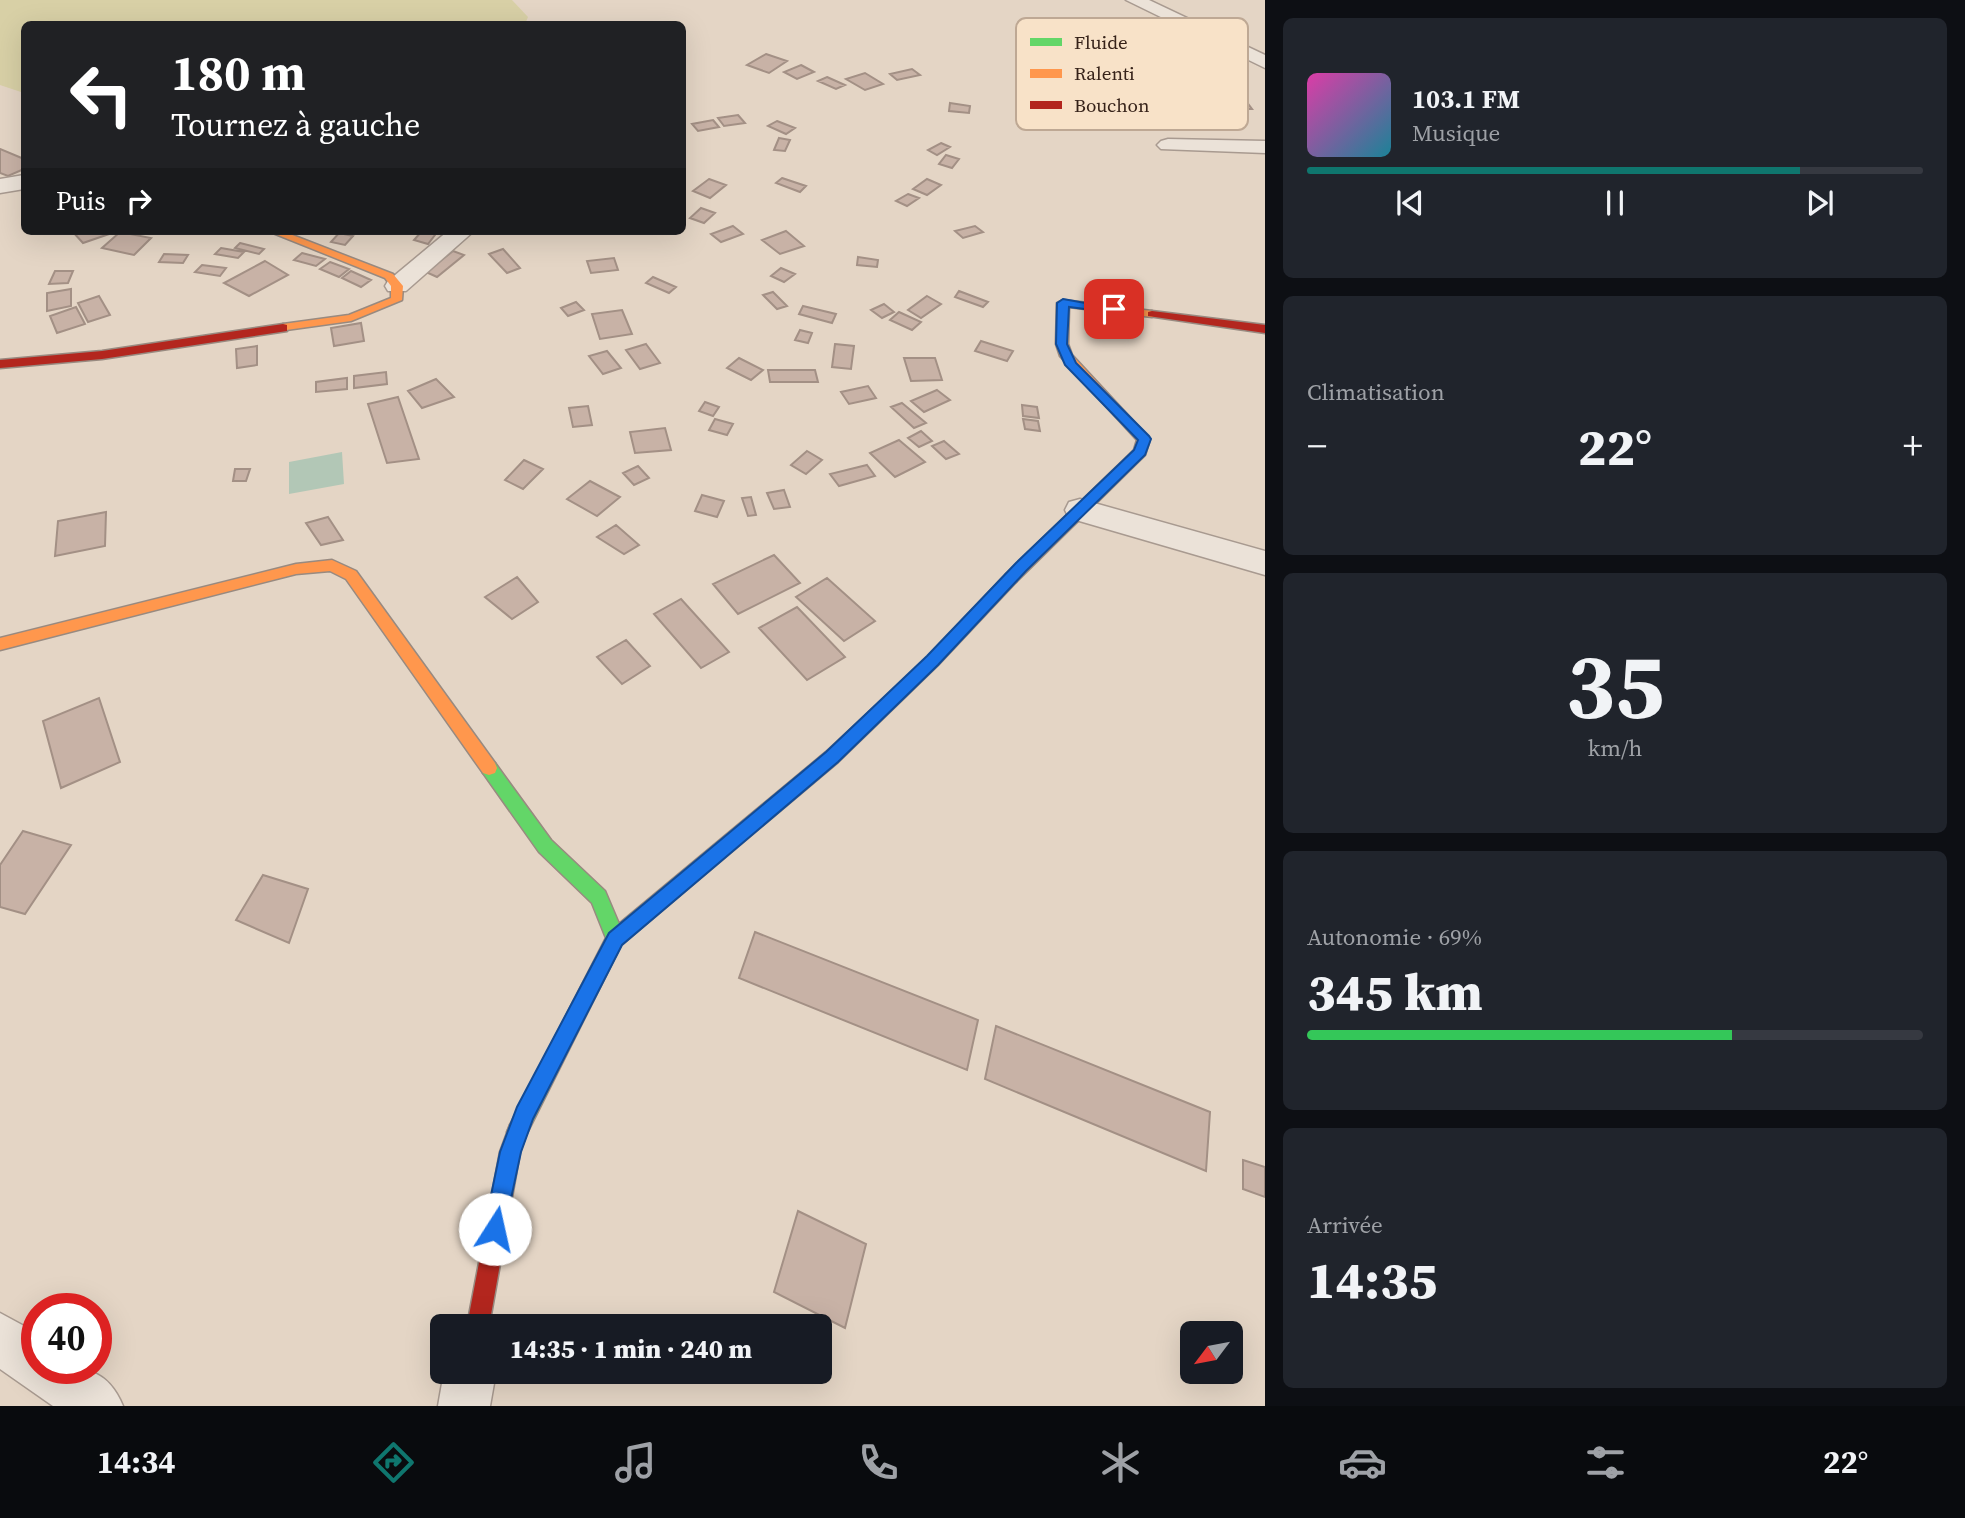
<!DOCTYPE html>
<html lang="fr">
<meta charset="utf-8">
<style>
body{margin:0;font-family:"Source Serif 4",serif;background:#20242c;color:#f1f3f6;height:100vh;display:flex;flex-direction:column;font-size:26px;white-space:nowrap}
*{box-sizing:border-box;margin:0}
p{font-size:23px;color:#9ea1a6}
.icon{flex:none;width:38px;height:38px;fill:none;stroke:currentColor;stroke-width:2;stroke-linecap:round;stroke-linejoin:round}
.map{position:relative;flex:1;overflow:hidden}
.side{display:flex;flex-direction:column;gap:18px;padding:18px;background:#0d0f14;width:700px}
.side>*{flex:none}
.hud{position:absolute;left:21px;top:21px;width:665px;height:214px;border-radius:10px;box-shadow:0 7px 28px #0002;background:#202124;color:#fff;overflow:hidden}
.needle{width:46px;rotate:238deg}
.buttons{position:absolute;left:1180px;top:1321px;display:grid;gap:14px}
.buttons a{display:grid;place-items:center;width:63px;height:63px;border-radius:10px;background:#171b24;box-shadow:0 7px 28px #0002;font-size:35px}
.speed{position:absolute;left:21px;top:1293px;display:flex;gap:14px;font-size:35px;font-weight:700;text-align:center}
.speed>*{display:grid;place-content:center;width:91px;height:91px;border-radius:50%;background:#171b24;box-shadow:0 7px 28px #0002;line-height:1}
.speed .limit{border:10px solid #d22;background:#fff;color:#111}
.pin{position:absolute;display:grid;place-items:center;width:60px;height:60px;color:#fff;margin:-30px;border-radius:14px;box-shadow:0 4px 10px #0006}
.me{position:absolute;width:77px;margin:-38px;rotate:10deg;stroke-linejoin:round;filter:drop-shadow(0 0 5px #0008)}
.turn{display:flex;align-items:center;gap:24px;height:147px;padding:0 35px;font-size:32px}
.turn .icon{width:91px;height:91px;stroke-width:2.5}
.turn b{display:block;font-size:49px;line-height:60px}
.then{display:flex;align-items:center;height:66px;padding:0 35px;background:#0003;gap:14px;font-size:26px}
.big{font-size:52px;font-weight:800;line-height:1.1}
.side .tile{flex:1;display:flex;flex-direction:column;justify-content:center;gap:10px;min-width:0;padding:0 24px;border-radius:10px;background:#20242c}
.side .dial{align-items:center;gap:0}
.dial b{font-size:91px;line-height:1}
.song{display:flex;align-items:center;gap:21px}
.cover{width:84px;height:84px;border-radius:10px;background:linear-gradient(135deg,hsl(320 70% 55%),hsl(190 70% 35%))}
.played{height:7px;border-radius:4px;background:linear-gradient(90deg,#0f766e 80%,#363941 80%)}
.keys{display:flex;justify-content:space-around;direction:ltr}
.heat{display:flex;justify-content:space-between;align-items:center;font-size:38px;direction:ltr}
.charge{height:10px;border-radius:5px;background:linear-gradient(90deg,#34c759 69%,#363941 0)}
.trip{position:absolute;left:430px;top:1314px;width:402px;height:70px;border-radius:10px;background:#171b24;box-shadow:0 7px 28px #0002;font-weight:800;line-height:70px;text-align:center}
.menu{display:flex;height:112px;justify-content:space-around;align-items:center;background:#090b0e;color:#9ea1a6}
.menu .icon{width:49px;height:49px}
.menu .current{color:#0f766e}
.menu b{font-size:32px;color:#f1f3f6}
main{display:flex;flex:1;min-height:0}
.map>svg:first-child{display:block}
</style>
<main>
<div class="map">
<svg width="1265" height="1406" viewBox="0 0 1265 1406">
<rect width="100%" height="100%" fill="#e4d5c5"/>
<!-- green -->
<path fill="#d8d0a6" d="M0 0H512L528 17 525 24H24V93L0 85Z"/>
<!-- water -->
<path fill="#b2c7b6" d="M342 452 344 484 289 494V462Z"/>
<!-- building -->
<path fill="#c8b2a6" stroke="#a39085" stroke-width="2" d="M766 54 787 61 769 73 747 65Z
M801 65 814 72 797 79 784 72Z
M912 69 920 75 897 80 890 74Z
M865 73 883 84 865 90 846 79Z
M827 77 845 85 836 89 818 81Z
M1205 85H1234L1252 109H1222Z
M950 103 970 106 969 113 949 111Z
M738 115 745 123 724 126 718 118Z
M713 120 719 127 698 131 692 124Z
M777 121 795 128 786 134 768 126Z
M779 138 790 140 785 151 774 150Z
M941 143 950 147 937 155 928 150Z
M0 149 24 159V169L8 176 0 173Z
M946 155 959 159 952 168 939 164Z
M782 178 806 186 800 192 776 183Z
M709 179 726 185 710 198 693 191Z
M927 179 941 185 927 195 913 189Z
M908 194 919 198 907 206 896 201Z
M701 208 715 213 704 223 690 218Z
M733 226 743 234 721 242 711 234Z
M975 226 983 232 963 238 955 231Z
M72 231H110L112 233 83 243Z
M422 231H438L428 244 414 240Z
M786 231 804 246 780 254 762 240Z
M120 232 151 238 134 255 102 248Z
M339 233 353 236 345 245 331 242Z
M240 243 264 249 259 254 235 248Z
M221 248 244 252 238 258 215 254Z
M503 249 520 268 507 273 489 254Z
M453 251 464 255 437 277 426 272Z
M302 253 325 259 316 266 294 260Z
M164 254 188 255 183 263 159 262Z
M858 257 878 260 877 267 857 265Z
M614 258 618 270 591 273 587 261Z
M265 261 288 275 249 296 224 283Z
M330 262 349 269 339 277 320 269Z
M202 265 226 268 220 276 195 272Z
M781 268 795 274 784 282 771 276Z
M55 271H73L68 283 49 284Z
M351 271 371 280 361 287 342 278Z
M653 277 676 287 669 293 646 283Z
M71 289V306L47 311V293Z
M959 291 988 302 983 307 955 297Z
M773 292 787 306 777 309 763 295Z
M99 296 110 315 88 322 78 303Z
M927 296 941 304 921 318 908 310Z
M576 302 584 310 568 316 561 308Z
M884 304 894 312 882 318 871 310Z
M803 306 836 314 832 323 799 314Z
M76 307 85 324 57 333 50 316Z
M622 310 632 334 600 339 592 314Z
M899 312 921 322 912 330 890 320Z
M361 323 364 341 334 346 331 328Z
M800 330 812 333 808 343 795 340Z
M981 341 1013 351 1007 361 975 351Z
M646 344 660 363 640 369 626 350Z
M835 344 854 346 851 369 832 367Z
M257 346V365L237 368 236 349Z
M607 351 621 368 603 374 589 356Z
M739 358 763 370 751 380 727 368Z
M904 358H935L942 380 911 381Z
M768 370H815L818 382H770Z
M386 372 387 384 354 388V376Z
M347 378V389L316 392V382Z
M436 379 454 397 422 408 408 391Z
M868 386 876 398 849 404 841 392Z
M937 390 950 400 924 412 911 401Z
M398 397 419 459 387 463 368 404Z
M705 402 719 407 713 416 699 411Z
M902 403 926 423 914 428 891 407Z
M1022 405 1037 407 1039 418 1023 416Z
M588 406 592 425 573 427 569 408Z
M715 419 733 424 727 435 709 430Z
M1023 419 1038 421 1040 431 1025 429Z
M665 428 671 450 635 453 630 432Z
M921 431 932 441 919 447 908 438Z
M899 440 925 462 895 477 870 453Z
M944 441 959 454 946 459 932 446Z
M807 451 822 460 806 474 791 465Z
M524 460 543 469 523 489 505 480Z
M867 465 875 476 839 486 830 474Z
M638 466 649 478 634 485 623 473Z
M235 469H250L246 481H233Z
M590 481 620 497 597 516 567 499Z
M784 490 790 507 774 509 767 493Z
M702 495 724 501 717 517 695 511Z
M751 497 756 515 748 516 742 498Z
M106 512 105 546 55 556 58 521Z
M328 517 343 540 321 545 306 523Z
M616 525 639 545 624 554 597 537Z
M774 555 800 583 738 614 713 584Z
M517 577 538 602 512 619 485 597Z
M827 578 875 621 844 641 796 597Z
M681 599 729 652 701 668 654 614Z
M797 607 845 657 807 680 759 628Z
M626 640 650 666 622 684 597 657Z
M99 698 120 762 61 788 43 721Z
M23 831 71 845 25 914 0 907V865Z
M263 875 308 889 289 943 236 920Z
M755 932 978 1020 967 1070 739 978Z
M996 1026 1210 1112 1206 1171 985 1079Z
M1243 1160 1265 1167V1197L1243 1189Z
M798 1211 866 1244 845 1328 774 1292Z"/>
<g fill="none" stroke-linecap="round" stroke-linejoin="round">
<!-- street casing -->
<g stroke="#a89a90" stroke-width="3">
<path id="street" d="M1126 0H1149L1265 55V68Z
M1168 139 1265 141V153L1161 149 1157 145 1161 141Z
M24 175V189L0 193V179Z
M448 231H474L406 291H388L385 286 388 281Z
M1080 499 1265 551V575L1069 518 1065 510 1069 502Z
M0 1313 37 1333V1368C77 1368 105 1363 123 1406H53L0 1369Z
M444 1372H496L490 1406H438Z"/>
</g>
<!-- fast casing -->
<g stroke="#988a80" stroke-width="3">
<path id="fast" d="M1011 573 1018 578 1016 582 938 665 838 762 621 945 524 1139 517 1142 510 1139 507 1132 510 1125 606 938 592 903 539 852 483 773 481 768 483 763 489 761 495 763 551 840 605 891 619 924 826 752 928 657 1006 574Z"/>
</g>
<!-- slow casing -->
<g stroke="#988a80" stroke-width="3">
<path id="slow" d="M268 231H282L393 274 403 286 402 300 351 321 279 331 277 328 283 324 349 315 391 298V286L385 278Z
M1063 300 1152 311 1158 314 1152 317 1069 307 1068 344 1072 355 1150 439 1145 455 1016 582 1011 583 1004 578 1006 574 1134 450 1137 440 1060 356 1056 344 1057 303Z
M332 560 356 571 495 763 497 768 495 773 489 775 483 773 346 579 330 571 296 574 0 650V638L296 564Z"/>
</g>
<!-- jam casing -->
<g stroke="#988a80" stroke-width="3">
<path id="jam" d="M1152 311 1265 325V333L1148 316V312Z
M283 324 287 325V331L102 359 0 368V360L102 351Z
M517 1122 524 1125 527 1132 520 1152 489 1326H467L500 1152 510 1125Z"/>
</g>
<!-- street -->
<use href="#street" fill="#ebe2d8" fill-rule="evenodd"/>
<!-- fast -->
<use href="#fast" fill="#63d668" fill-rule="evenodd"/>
<!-- slow -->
<use href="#slow" fill="#ff974d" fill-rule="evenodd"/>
<!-- jam -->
<use href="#jam" fill="#b3261e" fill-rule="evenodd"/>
</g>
<!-- route -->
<path fill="#1a73e8" stroke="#114b97" stroke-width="2" d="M1063 299 1119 309 1114 313 1069 307 1067 344 1076 363 1149 436 1151 439 1145 455 1026 571 938 665 838 762 622 945 533 1119 521 1152 503 1236 495 1240 488 1236 484 1229 500 1152 517 1107 609 933 826 752 927 656 1016 563 1134 450 1138 440 1065 365 1056 344 1057 303Z"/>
<!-- legend -->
<rect x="1016" y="18" width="232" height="112" rx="10" fill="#f8e2c8" stroke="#bea894" stroke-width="2"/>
<rect x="1030" y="38" width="32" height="8" fill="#63d668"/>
<rect x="1030" y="69" width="32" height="9" fill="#ff974d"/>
<rect x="1030" y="101" width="32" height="8" fill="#b3261e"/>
<g font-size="19" fill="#362219">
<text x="1074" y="49">Fluide</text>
<text x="1074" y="80">Ralenti</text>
<text x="1074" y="112">Bouchon</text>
</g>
</svg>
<div class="buttons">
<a><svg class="needle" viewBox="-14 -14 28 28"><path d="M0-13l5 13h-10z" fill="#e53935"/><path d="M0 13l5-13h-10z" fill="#9ea1a6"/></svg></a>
</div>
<div class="speed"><div class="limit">40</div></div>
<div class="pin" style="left:1114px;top:309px;background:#d93025"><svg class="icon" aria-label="arrive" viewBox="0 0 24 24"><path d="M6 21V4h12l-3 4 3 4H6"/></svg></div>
<svg class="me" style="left:495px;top:1229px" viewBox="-20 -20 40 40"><circle r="19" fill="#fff"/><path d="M0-13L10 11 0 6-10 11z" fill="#1a73e8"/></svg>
<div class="trip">14:35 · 1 min · 240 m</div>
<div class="hud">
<div class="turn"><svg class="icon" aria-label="left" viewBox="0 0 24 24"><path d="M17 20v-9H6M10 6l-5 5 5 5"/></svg><div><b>180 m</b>Tournez à gauche</div></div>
<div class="then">Puis<svg class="icon" aria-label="right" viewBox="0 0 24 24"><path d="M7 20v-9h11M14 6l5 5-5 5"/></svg></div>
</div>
</div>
<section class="side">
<div class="tile">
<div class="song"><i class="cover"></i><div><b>103.1 FM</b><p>Musique</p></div></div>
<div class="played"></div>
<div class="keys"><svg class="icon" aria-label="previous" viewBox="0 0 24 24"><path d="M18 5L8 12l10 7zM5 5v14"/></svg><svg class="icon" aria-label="pause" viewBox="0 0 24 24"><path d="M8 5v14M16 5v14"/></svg><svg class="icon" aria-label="next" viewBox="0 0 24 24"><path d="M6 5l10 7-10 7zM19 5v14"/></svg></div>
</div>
<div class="tile"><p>Climatisation</p>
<div class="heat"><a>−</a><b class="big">22°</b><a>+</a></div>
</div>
<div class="tile dial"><b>35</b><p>km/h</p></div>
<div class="tile"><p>Autonomie · 69%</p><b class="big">345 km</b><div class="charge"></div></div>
<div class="tile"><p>Arrivée</p><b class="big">14:35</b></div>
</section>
</main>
<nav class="menu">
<b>14:34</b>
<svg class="icon current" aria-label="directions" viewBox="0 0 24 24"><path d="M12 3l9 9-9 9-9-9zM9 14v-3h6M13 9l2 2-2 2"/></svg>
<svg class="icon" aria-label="music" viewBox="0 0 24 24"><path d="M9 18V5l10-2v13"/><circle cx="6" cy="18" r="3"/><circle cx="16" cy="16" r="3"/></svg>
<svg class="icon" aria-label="phone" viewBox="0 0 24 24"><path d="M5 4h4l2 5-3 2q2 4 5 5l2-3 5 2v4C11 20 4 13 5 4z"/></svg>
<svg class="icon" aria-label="climate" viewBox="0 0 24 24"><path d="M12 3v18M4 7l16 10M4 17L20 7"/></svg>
<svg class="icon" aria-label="car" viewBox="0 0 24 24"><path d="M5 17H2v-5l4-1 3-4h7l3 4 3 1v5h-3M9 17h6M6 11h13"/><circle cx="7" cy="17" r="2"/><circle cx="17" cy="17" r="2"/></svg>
<svg class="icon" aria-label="filters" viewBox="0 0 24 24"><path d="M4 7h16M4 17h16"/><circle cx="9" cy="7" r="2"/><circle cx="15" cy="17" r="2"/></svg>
<b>22°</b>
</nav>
